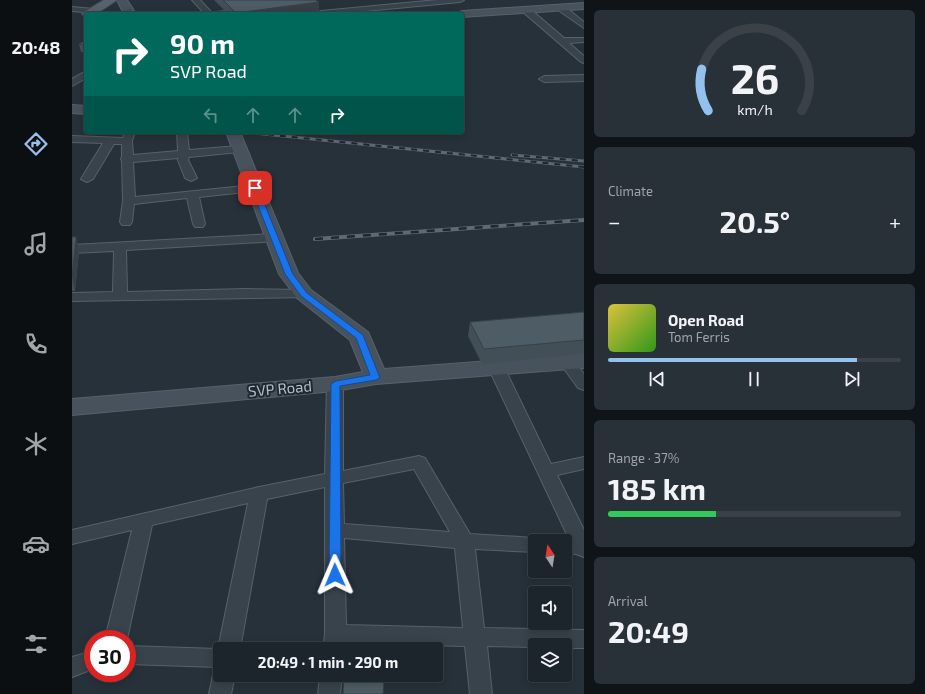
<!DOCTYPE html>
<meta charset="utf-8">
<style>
body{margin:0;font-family:"Exo 2",sans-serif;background:#293138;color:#f1f3f6;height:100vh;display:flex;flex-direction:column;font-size:15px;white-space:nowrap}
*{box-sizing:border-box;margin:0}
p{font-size:13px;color:#a0a5a9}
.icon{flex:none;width:22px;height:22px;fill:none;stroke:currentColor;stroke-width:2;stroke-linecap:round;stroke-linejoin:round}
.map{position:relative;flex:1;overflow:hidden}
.drawer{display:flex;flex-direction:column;gap:10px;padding:10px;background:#0f1418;width:341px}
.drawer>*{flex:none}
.guide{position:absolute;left:12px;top:12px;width:380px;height:122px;border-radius:4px;box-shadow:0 2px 10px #0003,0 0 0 1px #3a4248;background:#00695c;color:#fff;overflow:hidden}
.needle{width:26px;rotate:348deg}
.controls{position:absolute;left:456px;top:534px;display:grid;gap:8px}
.controls a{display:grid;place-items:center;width:44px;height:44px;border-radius:4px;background:#1c252c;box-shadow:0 2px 10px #0003,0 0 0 1px #3a4248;font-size:20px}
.speed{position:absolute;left:12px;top:630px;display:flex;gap:8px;font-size:20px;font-weight:700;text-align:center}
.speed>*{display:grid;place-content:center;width:52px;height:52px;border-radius:50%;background:#1c252c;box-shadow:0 2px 10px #0003,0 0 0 1px #3a4248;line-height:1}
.speed .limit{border:6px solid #d22;background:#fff;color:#111}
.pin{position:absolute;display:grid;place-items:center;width:34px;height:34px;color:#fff;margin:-17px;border-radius:8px;box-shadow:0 2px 6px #0006}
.me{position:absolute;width:44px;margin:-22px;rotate:359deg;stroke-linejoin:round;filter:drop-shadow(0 0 3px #0008)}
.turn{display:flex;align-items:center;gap:14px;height:84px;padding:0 20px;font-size:18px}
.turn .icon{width:52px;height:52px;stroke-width:2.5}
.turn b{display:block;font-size:28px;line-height:34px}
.lanes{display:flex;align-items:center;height:38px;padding:0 20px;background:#0003;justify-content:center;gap:20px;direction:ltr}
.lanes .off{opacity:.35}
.big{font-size:30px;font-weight:700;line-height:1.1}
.drawer .tile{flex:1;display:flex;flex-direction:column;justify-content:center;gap:6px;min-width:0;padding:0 14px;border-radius:6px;background:#293138}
.drawer .dial{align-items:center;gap:0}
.dial svg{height:104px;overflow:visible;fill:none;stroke:#3a4248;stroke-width:7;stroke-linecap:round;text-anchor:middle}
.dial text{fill:#f1f3f6;stroke:none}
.song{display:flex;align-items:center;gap:12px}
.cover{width:48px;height:48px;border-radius:6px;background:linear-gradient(135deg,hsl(50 70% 55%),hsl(110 70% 35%))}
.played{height:4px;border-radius:2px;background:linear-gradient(90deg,#93c0ed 85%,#3a4248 85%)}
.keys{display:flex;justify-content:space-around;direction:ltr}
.heat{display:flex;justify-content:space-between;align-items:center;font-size:22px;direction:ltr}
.charge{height:6px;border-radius:3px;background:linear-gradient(90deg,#34c759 37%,#3a4248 0)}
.trip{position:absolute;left:141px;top:642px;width:230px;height:40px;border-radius:4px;background:#1c252c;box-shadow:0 2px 10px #0003,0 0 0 1px #3a4248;font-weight:700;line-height:40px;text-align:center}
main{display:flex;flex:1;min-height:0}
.tabs{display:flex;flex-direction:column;width:72px;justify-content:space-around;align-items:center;background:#0b0f12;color:#a0a5a9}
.tabs .icon{width:28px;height:28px}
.tabs .selected{color:#93c0ed}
.tabs b{font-size:18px;color:#f1f3f6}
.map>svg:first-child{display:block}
</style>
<main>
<nav class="tabs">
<b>20:48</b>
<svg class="icon selected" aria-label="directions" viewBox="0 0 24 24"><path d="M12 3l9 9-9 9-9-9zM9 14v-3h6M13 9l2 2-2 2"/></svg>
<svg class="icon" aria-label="music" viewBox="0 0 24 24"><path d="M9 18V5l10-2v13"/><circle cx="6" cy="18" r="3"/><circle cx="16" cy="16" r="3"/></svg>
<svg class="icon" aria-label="phone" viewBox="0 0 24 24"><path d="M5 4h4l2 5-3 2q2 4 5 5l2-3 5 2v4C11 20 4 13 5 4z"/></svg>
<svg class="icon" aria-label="climate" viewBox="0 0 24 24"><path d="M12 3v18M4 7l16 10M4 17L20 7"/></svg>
<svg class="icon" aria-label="car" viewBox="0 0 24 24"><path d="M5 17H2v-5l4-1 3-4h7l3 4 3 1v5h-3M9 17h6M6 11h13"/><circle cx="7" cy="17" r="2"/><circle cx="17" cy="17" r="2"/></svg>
<svg class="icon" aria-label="filters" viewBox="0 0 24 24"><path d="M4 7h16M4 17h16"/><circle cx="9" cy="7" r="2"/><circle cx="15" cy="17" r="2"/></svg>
</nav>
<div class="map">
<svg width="512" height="694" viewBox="0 0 512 694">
<rect width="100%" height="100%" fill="#26313a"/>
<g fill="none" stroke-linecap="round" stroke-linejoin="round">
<!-- street casing -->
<g stroke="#576169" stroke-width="2">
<path id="street" d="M120 0H128L141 14H133Z
M365 0H392L388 2 262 14 245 13 249 11Z
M486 6H492L512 22V28L486 10Z
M0 7 22 9 26 11 22 13 0 11Z
M451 8H457L492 38H512V42L497 43 512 56V63L509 62 451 12Z
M155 11H158V14H142L143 12Z
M14 71V78L0 86V79Z
M512 75V81L472 82 467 79 472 76Z
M53 132H63L60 141 61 155 106 151 105 132H115L117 150 167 146 172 149 167 152 117 157 116 160 125 178 119 181 113 178 106 160V158L61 162 63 197 183 185 187 186 189 188 187 190 183 191 127 197 133 224 131 227H123L121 224 115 198 62 204 60 222 58 225H50L48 222 51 201 50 161 49 159 50 157V144H42L21 179 15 182 9 179 31 143 0 142V136L51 138Z
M202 234 206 235 208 238 206 241 54 250 55 292 174 289 232 290 237 291 239 294 237 297 0 301V293L41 292 42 251 0 253V245Z
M496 358 501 360 512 374V390L506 388 488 363 491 360Z
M425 364 430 366 433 369 479 464 512 457V469L485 475 512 530V557L504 554 493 553V541H486L497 539 417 369 420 366Z
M263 379 269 381 271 384V471L347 456 353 458 398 534 463 538 470 540 471 541H463V552L403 549 412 628 512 630V648H493V645H463V647L415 646 420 694H398L393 646 274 643 273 649H251L253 634V487L195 499 168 649H148V675H163L159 694H137L141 675 144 668 146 667 55 664V646L146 649 176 503 80 525 55 639H33L60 530 0 544V530L187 487 253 474 255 384 257 381ZM342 469 378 532 272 524 271 483ZM272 538 383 548 391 628 274 625Z
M21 651V669L0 677V657Z
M248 675H270L268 694H246Z"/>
</g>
<!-- secondary casing -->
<g stroke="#576169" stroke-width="2">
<path id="secondary" d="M45 0H55L64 14H52Z
M512 3V9L390 17V14H384L390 11Z
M0 105 14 106V114L0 113Z
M154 132H168L226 273 239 290 296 332 312 369 512 354V368L304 384 263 391 0 415V399L263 377 291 372 278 340 225 298 207 274Z"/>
</g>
<!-- primary casing -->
<g stroke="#424c54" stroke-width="2">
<path id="primary" d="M32 0H45L24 14H14V17L12 16 10 14 12 12Z"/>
</g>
<!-- street -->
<use href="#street" fill="#39434b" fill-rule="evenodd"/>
<!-- secondary -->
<use href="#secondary" fill="#48525d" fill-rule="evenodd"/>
<!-- primary -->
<use href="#primary" fill="#57626b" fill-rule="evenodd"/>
<!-- rail-far1 casing -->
<g stroke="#5e6973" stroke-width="3">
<path id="rail-far1" d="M172 132 512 167
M440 155 512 161"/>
</g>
<!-- rail casing -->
<g stroke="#5e6973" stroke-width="4">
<path id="rail" d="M243 239 512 220"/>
</g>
<!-- rail-far1 -->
<use href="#rail-far1" stroke="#1e2830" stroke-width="2" stroke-dasharray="6" stroke-linecap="butt"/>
<!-- rail -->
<use href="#rail" stroke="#1e2830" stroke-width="2.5" stroke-dasharray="8" stroke-linecap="butt"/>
</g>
<!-- wall -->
<path fill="#434f57" d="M142 0H243L247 2V12L230 14H156Z
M14 40V53L9 52 7 44Z
M0 237H4L7 251 3 291H0Z
M512 312V354L410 364 396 336 398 322Z"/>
<!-- shaded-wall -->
<path fill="#374047" d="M247 2V12L230 14H164V13Z
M4 237 7 251 3 291 0 277Z"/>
<!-- building -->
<path fill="#4e5c65" stroke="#374047" d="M151 0H243L247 2 164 13Z
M58 9 59 14H51Z
M14 40V45L7 44Z
M0 237H4L0 277Z
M512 312V340L412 349 398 322Z
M272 678 312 681 311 694H271Z"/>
<!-- route -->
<path fill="#1a73e8" stroke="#114b97" d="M183 185 186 188 221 274 235 293 291 335 308 378 304 380 268 386 269 575 268 578 263 579 259 578 257 575 259 384 264 381 298 375 284 338 229 296 213 274 179 188Z"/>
<g text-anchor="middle" stroke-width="4" stroke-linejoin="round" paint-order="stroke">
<!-- street labels -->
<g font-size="15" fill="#b5bec6" stroke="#1e2830">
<text transform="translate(208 389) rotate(-5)" y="5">SVP Road</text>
</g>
</g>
</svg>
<div class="controls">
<a><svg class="needle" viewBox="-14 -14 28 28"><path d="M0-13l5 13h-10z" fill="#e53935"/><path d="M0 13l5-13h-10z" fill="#a0a5a9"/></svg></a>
<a><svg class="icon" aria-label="sound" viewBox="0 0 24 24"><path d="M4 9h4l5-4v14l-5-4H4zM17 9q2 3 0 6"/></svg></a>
<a><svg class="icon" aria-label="layers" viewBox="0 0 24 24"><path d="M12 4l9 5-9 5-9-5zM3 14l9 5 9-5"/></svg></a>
</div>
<div class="speed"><div class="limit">30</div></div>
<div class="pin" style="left:183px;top:188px;background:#d93025"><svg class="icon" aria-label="arrive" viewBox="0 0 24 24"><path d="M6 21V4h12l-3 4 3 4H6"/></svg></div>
<svg class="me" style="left:263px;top:575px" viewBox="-20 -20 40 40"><path d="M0-17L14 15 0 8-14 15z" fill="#1a73e8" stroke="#fff" stroke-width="4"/></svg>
<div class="trip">20:49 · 1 min · 290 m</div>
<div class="guide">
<div class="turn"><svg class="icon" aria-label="right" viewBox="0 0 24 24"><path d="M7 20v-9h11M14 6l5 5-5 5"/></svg><div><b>90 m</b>SVP Road</div></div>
<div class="lanes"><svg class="icon off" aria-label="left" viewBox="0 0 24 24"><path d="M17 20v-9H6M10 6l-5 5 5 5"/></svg><svg class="icon off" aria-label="ahead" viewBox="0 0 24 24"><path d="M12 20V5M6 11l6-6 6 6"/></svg><svg class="icon off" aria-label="ahead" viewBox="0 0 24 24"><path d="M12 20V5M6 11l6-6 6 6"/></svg><svg class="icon" aria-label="right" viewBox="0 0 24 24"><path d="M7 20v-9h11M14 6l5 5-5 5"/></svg></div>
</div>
</div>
<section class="drawer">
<div class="tile dial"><svg viewBox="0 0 100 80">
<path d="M14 69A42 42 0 1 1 86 69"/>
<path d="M14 69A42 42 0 0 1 9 37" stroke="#93c0ed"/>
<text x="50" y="56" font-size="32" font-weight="700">26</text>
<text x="50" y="72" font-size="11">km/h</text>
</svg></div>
<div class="tile"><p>Climate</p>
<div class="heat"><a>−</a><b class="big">20.5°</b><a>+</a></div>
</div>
<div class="tile">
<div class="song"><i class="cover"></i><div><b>Open Road</b><p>Tom Ferris</p></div></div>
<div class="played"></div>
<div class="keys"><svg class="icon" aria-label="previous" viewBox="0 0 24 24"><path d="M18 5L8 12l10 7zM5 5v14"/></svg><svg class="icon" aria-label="pause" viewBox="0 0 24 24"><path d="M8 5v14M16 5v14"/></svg><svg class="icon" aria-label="next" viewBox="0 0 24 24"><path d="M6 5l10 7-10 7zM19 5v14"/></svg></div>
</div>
<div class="tile"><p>Range · 37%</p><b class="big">185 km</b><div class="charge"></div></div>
<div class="tile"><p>Arrival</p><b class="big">20:49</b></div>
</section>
</main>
